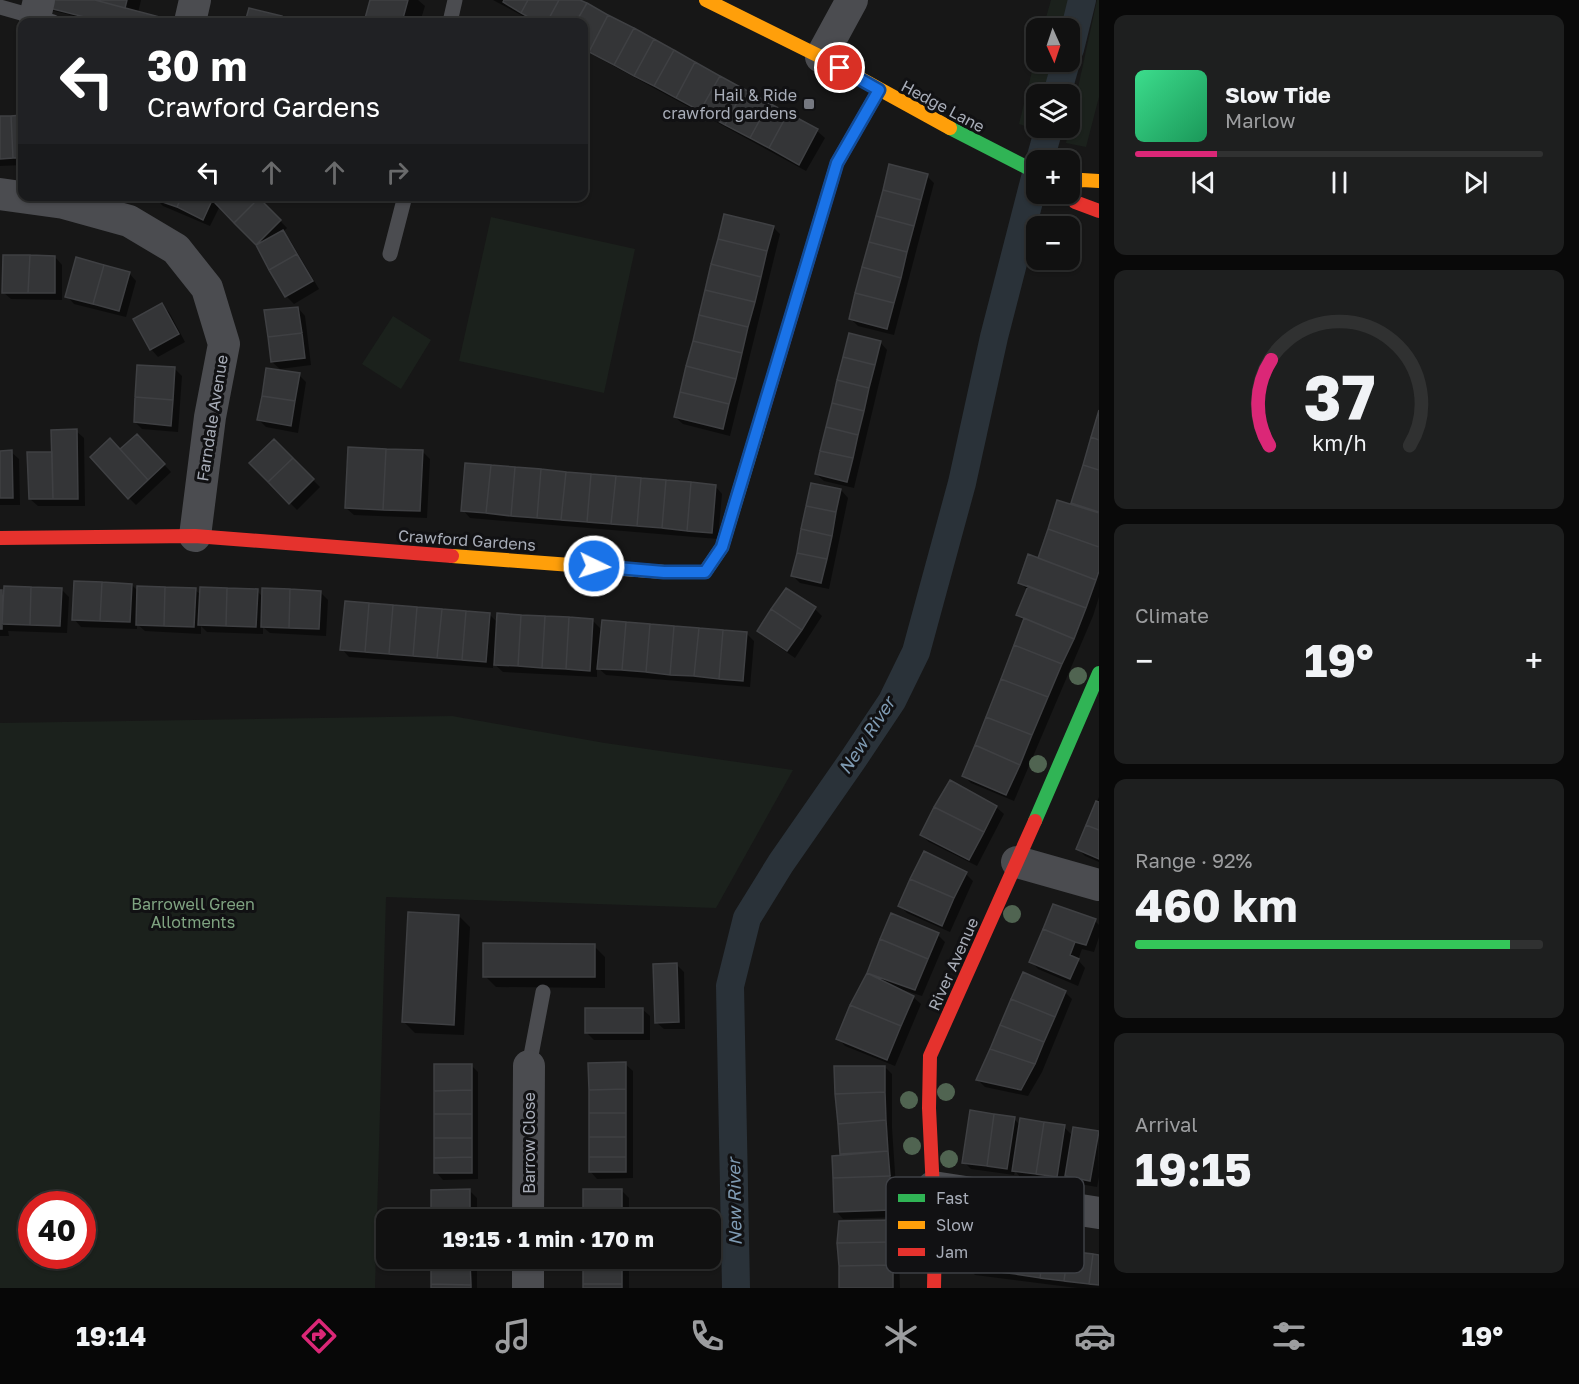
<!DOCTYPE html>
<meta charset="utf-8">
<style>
body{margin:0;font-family:"Golos Text",sans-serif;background:#1e1f1f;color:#f1f3f6;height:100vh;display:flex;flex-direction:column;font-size:22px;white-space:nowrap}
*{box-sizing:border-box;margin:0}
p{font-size:20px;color:#9c9d9f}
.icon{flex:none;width:33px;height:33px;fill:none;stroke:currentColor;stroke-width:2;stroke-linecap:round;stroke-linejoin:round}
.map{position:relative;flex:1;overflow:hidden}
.details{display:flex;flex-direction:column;gap:15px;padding:15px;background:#090909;width:480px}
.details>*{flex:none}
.guide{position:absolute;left:18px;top:18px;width:570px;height:183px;border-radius:12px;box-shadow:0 2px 4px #0004,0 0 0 2px #303131;background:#202124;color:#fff;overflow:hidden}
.needle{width:39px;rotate:177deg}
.controls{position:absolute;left:1026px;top:18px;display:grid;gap:12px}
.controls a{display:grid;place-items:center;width:54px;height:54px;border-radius:12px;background:#111;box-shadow:0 2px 4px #0004,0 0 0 2px #303131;font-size:30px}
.speed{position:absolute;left:18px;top:1191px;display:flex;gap:12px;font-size:30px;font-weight:700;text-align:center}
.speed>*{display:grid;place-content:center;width:78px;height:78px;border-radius:50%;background:#111;box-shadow:0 2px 4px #0004,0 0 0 2px #303131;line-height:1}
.speed .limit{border:9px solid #d22;background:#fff;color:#111}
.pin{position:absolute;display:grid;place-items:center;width:51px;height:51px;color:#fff;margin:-26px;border:3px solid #fff;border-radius:50%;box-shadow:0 2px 6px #0007}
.me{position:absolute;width:66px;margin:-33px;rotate:94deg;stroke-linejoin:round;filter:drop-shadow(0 0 4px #0008)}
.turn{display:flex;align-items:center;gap:21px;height:126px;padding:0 30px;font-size:27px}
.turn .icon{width:78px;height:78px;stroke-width:2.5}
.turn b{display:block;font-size:42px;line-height:51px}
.lanes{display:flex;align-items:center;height:57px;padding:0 30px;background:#0003;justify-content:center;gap:30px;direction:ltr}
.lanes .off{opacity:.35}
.big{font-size:45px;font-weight:700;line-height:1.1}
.details .tile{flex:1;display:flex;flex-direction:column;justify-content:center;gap:9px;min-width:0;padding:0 21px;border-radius:12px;background:#1e1f1f}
.details .dial{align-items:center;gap:0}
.dial svg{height:156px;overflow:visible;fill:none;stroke:#303131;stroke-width:7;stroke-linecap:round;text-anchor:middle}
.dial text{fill:#f1f3f6;stroke:none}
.song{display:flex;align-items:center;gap:18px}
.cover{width:72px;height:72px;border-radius:9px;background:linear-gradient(135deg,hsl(150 70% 55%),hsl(150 70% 35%))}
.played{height:6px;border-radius:3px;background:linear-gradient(90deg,#db2777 20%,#303131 20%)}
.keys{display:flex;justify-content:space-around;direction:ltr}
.heat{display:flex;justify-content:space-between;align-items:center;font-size:33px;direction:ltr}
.charge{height:9px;border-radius:4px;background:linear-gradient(90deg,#34c759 92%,#303131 0)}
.trip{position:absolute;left:376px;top:1209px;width:345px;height:60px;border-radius:12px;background:#111;box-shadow:0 2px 4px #0004,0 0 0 2px #303131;font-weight:700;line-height:60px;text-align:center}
.menu{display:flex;height:96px;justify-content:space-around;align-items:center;background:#070707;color:#9c9d9f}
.menu .icon{width:42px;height:42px}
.menu .selected{color:#db2777}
.menu b{font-size:27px;color:#f1f3f6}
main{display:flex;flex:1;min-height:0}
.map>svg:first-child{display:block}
</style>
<main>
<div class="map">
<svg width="1099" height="1288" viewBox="0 0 1099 1288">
<rect width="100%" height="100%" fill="#171717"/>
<!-- green -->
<path fill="#1b211c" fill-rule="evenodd" d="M1051 0H1069L1061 28H1043Z
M1097 0H1099V97L1086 147 1066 143Z
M1036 55V62H1052L1043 94H1036V120L1034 129 1019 124Z
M491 217 635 249 604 393 459 361Z
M393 316 431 340 401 389 362 364Z
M452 716 605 743 793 770 716 908 386 897 375 1288H0V723ZM82 1204V1256H32V1204Z"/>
<!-- shadow -->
<path fill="#0007" d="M89 0H141L138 13 173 22H99L50 10Z
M372 0H418L425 6 420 22H366Z
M493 0H576L653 40 817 131 825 138 806 171 584 50V22H534Z
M250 9 281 18 286 22H246Z
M0 117H22V165L0 166Z
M927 176 934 183 894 335 858 326 850 318Z
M143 196H256L287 228 283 232 290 240 319 289 294 304 287 297 257 244 220 206 210 226 163 206 155 198V199Z
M773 227 780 234 730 436 683 424 675 417Z
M55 257 62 265V300L11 299 3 292Z
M129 273 136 281 126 317 74 304 67 296Z
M162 305 169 312 185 342 158 357 151 349Z
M298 308 305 316 311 365 280 369 272 362Z
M880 342 887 350 854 488 824 481 816 474Z
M175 369 182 376 178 432 142 429 135 422Z
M299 375 306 382 298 433 266 427 259 420Z
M1099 412V597L1093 616 1014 801 971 783 963 775 1024 621 1018 615 1027 590 1020 582 1039 560 1072 506Z
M76 431 84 438 85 506H38L30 499 53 453Z
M137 436 171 472 136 505 129 498 120 451Z
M274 441 320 487 297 510 251 463Z
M0 452H11L19 459 20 505H0Z
M423 452 430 459 427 518 354 515 346 508Z
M715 486 722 494 718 539 470 518 463 510Z
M841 490 848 498 829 589 800 583 793 576Z
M132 585 139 592 195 590 201 595 257 591 263 597 320 592 328 600 326 636 270 633 263 627V634L207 632 201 626V634L145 631 137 624V629L81 627 74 619Z
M62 590 69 597 67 633 8 631 9 636H0V591L5 595Z
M815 609 822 616 795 658 766 638 759 631Z
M490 615 498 623 592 620 602 630 747 634 754 641 750 687 606 675 597 667V677L503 672 493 663V668L349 657 342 649Z
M1099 797V862L1085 856 1078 849Z
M996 807 1004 814 977 866 929 842 921 835Z
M966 874 973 881 950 932 907 913 900 906Z
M459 916 470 927 464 1035 415 1033 403 1021Z
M1095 921 1099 925V937L1094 952 1082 949 1078 960 1085 968 1078 986 1038 969 1031 961Z
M938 935 945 942 922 996 903 990 902 991 913 997 921 1004 895 1066 845 1046 838 1038 851 1005 869 973Z
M594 946 605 957V988L496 987 485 976Z
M677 965 684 972 685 1029H664L656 1022Z
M1065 992 1072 999 1042 1072 1028 1096 985 1087 978 1080Z
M642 1009 650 1016V1040H594L587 1033Z
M625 1064 633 1071V1178L597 1179 590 1171Z
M471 1065 478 1072V1179L443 1180 436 1172Z
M885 1067 892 1074V1128L898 1217 843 1219 836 1211 842 1156 835 1068Z
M1014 1119 1020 1125 1064 1127 1073 1136 1098 1132 1099 1177 1097 1187 1074 1183 1065 1174 1064 1183 1021 1178 1015 1171 1014 1175 971 1169 964 1162Z
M621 1190 629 1198V1220H584Z
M470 1191 477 1198V1220H433Z
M891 1222 898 1229 900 1288H841Z
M971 1240 1099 1256V1288H1077L975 1275 968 1268Z
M433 1258H477V1288H433Z
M584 1258H629V1288H584Z"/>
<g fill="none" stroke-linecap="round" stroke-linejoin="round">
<!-- canal -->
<path stroke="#2a3239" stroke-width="28" d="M1070 49 1082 0
M1057 94 1066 62
M1040 160 1049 128
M736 1288 730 986 747 918 781 863 854 758 892 701 916 652 962 483 994 337 1036 174"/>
</g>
<!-- building -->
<path fill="#343537" stroke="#3f4043" stroke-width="1.5" d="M47 0H95L175 21V22H104L45 7Z
M95 0H127L125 8Z
M370 0H408L402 22H364Z
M504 0H528L521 13 503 2Z
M528 0H559L547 22H537L521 13Z
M559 0H580L587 3 576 22H547Z
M587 3 608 15 589 52 584 49V22H576Z
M249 8 282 16 280 22H245Z
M608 15 634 28 614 65 589 52Z
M634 28 654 39 634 76 614 65Z
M654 39 674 50 654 86 634 76Z
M674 50 695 62 676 98 654 86Z
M695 62 720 76 700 111 676 98Z
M720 76 744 89 725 125 700 111Z
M744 89 769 103 750 138 725 125Z
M769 103 788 113 769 148 750 138Z
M788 113 818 129 799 165 769 148Z
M22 115V158H13L11 116Z
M0 116H11L13 158 0 159Z
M889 164 928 174 921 200 883 190Z
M883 190 921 200 914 226 876 216Z
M155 196H182L177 207 154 199Z
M182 196H214L203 220 177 207Z
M221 196H258L259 198 234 223 215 203Z
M259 198 281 220 256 245 234 223Z
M724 214 774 226 767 251 718 239Z
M876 216 914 226 907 252 869 242Z
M283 230 297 254 269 270 256 245Z
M718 239 767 251 761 277 711 264Z
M869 242 907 252 901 278 862 267Z
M297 254 313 281 285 297 269 270Z
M3 255H30L28 293H2Z
M30 255 55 256V293H28Z
M76 257 104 265 93 304 65 297Z
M711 264 761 277 755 302 705 290Z
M104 265 130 272 119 311 93 304Z
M862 267 901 278 894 303 855 293Z
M705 290 755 302 748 327 699 315Z
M855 293 894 303 887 329 849 319Z
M162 303 179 334 150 350 133 319Z
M298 307 302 333 268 337 264 310Z
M699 315 748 327 742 353 693 341Z
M302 333 305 358 271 362 268 337Z
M849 333 881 341 875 365 843 357Z
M693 341 742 353 736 379 686 366Z
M843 357 875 365 869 388 837 380Z
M137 365 175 367 173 400 135 397Z
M686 366 736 379 729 404 680 392Z
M266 368 300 373 295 401 262 396Z
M837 380 869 388 864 411 832 403Z
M680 392 729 404 723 429 674 417Z
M262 396 295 401 291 426 257 420Z
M135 397 173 400 171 426 134 422Z
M832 403 864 411 858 435 826 427Z
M1099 410V440L1091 437Z
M826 427 858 435 853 458 820 451Z
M77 429 78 499H53L51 430Z
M137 434 165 464 148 480 120 449Z
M1091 437 1099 440V470L1083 465Z
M110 438 148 480 128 499 90 457Z
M274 439 293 458 268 482 249 463Z
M348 447 386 449 383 510 345 508Z
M386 449 423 450 420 511 383 510Z
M12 450 13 498H0V451Z
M820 451 853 458 847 482 815 474Z
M27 452H52L53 499H29Z
M293 458 314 479 289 504 268 482Z
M465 463 491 465 486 513 461 511Z
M491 465 515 467 511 516 486 513Z
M1083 465 1099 470V512L1071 503Z
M515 467 541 469 537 518 511 516Z
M541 469 566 472 561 520 537 518Z
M566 472 591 474 587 522 561 520Z
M591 474 616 476 611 524 587 522Z
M616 476 641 478 637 526 611 524Z
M641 478 666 480 662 528 637 526Z
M666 480 691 482 687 531 662 528Z
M691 482 716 485 712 533 687 531Z
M811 483 841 489 836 512 806 506Z
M1057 500 1099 513V547L1048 529Z
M806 506 836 512 832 536 801 529Z
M801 529 832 536 827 559 797 553Z
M1048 529 1099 547V571L1096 580 1038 558Z
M797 553 827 559 821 583 791 576Z
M1028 554 1096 580 1086 608 1018 583Z
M74 581 102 582 100 621 72 620Z
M102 582 132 584 130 622 100 621Z
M4 586 31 587 30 625 2 624Z
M137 586 165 587 164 626 136 625Z
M1028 586 1086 608 1074 639 1016 615Z
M31 587 62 588 60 626 30 625Z
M165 587 196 588 194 627 164 626Z
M200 587 227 588 226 626 198 625Z
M227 588 258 589 256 627 226 626Z
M262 588 290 589 289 628 261 627Z
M786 588 816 607 802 630 771 609Z
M290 589 321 591 319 629 289 628Z
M0 590H2V629H0Z
M345 601 369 603 365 652 340 650Z
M369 603 393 605 389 654 365 652Z
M393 605 417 607 413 656 389 654Z
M417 607 442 609 437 658 413 656Z
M442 609 466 611 462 660 437 658Z
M771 609 802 630 787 651 757 631Z
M466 611 490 613 486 662 462 660Z
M497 613 521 615 518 666 494 665Z
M521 615 545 616 542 668 518 666Z
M545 616 569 617 566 669 542 668Z
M569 617 593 619 590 671 566 669Z
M1024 618 1074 639 1062 664 1014 645Z
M602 620 626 622 622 670 597 669Z
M626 622 650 624 646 672 622 670Z
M650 624 674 626 670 675 646 672Z
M674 626 699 628 694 676 670 675Z
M699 628 723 630 719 679 694 676Z
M723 630 747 632 743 681 719 679Z
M1014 645 1062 664 1048 697 1001 679Z
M1001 679 1048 697 1032 735 986 717Z
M986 717 1032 735 1020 765 975 745Z
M975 745 1020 765 1006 795 962 776Z
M950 780 997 806 984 832 934 807Z
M1096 801 1099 802V830L1086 825Z
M934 807 984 832 969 860 920 835Z
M1086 825 1099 830V859L1076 849Z
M924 851 967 872 954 898 910 879Z
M910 879 954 898 942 926 898 906Z
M1053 904 1096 919 1086 945 1075 942 1043 929Z
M408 912 459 915 454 1025 402 1022Z
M891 913 939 933 928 959 880 939Z
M1043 929 1075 942 1070 955 1079 959 1070 979 1029 962Z
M880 939 928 959 915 990 867 973Z
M483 943 595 944V977H483Z
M677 963 679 1022 655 1023 653 964Z
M1023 972 1066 991 1055 1017 1011 999Z
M867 973 914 996 901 1026 850 1005Z
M1011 999 1055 1017 1044 1042 1000 1025Z
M850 1005 901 1026 887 1060 836 1039Z
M585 1008H643V1033H585Z
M1000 1025 1044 1042 1035 1064 990 1049Z
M990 1049 1035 1064 1021 1090 976 1080Z
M626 1062V1089L589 1090 588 1063Z
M434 1064H472V1090L434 1091Z
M834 1066H885V1092L835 1094Z
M626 1089V1113H589V1090Z
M472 1090V1114H434V1091Z
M885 1092 886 1120 838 1124 835 1094Z
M970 1110 994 1114 987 1166 962 1163Z
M589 1113H626V1137H589Z
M434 1114H472V1138H434Z
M994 1114 1015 1117 1007 1169 987 1166Z
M1020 1118 1044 1122 1036 1174 1012 1171Z
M886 1120 888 1151 840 1154 838 1124Z
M1044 1122 1065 1125 1057 1177 1036 1174Z
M1073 1127 1099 1131 1090 1181 1065 1176Z
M589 1137H626V1157H589Z
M434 1138H472V1157L434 1158Z
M888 1151 890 1176 833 1178 832 1156Z
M472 1157V1173H434V1158Z
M589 1157H626V1172H589Z
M890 1176 891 1210 834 1212 833 1178Z
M470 1189V1213H431V1190Z
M583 1189H622V1213H583Z
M431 1213H470V1220H431Z
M583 1213H622V1220H583Z
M892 1220 893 1242 837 1243 839 1221Z
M893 1242V1265L839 1266 837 1243Z
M994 1242 1019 1245 1015 1274 991 1271Z
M1019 1245 1044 1248 1040 1278 1015 1274Z
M1044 1248 1068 1251 1064 1281 1040 1278Z
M1068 1251 1093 1254 1089 1284 1064 1281Z
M1093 1254 1099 1255V1285L1089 1284Z
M431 1258H470V1261H431Z
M583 1258H622V1260H583Z
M583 1260H622V1284H583Z
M431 1261H470L471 1285 431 1284Z
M893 1265V1288H839V1266Z
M431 1284 471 1285V1288H431Z
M583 1284H622V1288H583Z"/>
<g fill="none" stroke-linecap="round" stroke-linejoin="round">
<!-- lane -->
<path stroke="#4b4c50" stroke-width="15" d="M0 7 53 22
M450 22 455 0
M390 254 405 196
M529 1066 543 992"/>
<!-- street -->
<path stroke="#4b4c50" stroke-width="32" d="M35 17 39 0
M190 22 195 0
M821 57 852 0
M0 194 64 203 129 221 176 249 207 288 224 344 210 417 195 536
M1017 862 1099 885
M933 1187 1099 1213
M528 1220 529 1066
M528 1288V1258"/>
<!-- fast -->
<path stroke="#30b455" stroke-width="14" d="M950 128 1036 172
M1035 821 1099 673"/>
<!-- slow -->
<path stroke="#ff9f0a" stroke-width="14" d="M706 0 821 57 950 128
M1070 184 1082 180 1099 181
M452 556 664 572H705L722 547 759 424"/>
<!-- jam -->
<path stroke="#e5322d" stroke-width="14" d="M1070 188 1075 202 1099 211
M759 424 837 163 879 90
M0 538 195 536 452 556
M934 1288 935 1232 929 1108 930 1056 1035 821"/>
</g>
<!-- trees -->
<g fill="#506451">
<circle cx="1078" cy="676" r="9"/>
<circle cx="1038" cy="764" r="9"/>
<circle cx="1012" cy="914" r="9"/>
<circle cx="946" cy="1092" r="9"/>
<circle cx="909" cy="1100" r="9"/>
<circle cx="912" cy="1146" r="9"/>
<circle cx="949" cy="1159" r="9"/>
</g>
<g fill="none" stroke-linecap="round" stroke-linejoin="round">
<!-- route casing -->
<g stroke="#114b97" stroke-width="15">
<path id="route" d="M594 566 664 572H705L722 547 837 163 879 90 840 68"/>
</g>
<!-- route -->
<use href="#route" stroke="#1a73e8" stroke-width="10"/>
</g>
<!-- markers -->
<rect fill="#757880" stroke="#111113" stroke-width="2" x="803" y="98" width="12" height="12" rx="3"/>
<g text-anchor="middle" stroke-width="6" stroke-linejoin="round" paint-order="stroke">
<!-- poi labels -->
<g font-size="16" fill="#a8adb8" stroke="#111113" text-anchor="end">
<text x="797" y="101">Hail &amp; Ride<tspan x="797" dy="18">crawford gardens</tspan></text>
</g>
<!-- street labels -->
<g font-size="16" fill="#a8adb8" stroke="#111113">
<text transform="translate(943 106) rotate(28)" y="6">Hedge Lane</text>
<text transform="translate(212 418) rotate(-81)" y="6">Farndale Avenue</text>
<text transform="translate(467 540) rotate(4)" y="6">Crawford Gardens</text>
<text transform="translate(953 964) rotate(-66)" y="6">River Avenue</text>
<text transform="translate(529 1143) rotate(-90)" y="6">Barrow Close</text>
</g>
<!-- park labels -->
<g font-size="16" fill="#7fa381" stroke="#111113">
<text x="193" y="910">Barrowell Green<tspan x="193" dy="18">Allotments</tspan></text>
</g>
<!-- water labels -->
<g font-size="18" font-style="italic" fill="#7f9bb3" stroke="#111113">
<text transform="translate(867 736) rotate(-57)" y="6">New River</text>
<text transform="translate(735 1202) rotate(-91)" y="6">New River</text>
</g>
</g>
<!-- legend -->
<rect x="886" y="1177" width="198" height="96" rx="9" fill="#111113" stroke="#3e4045" stroke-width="1.5"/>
<rect x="898" y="1194" width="27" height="8" fill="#30b455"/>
<rect x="898" y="1221" width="27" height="8" fill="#ff9f0a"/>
<rect x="898" y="1248" width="27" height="8" fill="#e5322d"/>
<g font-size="16" fill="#a8adb8">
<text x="936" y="1204">Fast</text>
<text x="936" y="1231">Slow</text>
<text x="936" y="1258">Jam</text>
</g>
</svg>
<div class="controls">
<a><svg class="needle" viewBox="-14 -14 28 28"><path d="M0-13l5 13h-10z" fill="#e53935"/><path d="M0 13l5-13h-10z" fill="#9c9d9f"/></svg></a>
<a><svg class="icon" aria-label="layers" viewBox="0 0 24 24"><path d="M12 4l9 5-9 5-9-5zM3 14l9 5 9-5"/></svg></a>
<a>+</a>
<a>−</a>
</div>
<div class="speed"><div class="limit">40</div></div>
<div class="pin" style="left:840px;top:68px;background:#d93025"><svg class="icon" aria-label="arrive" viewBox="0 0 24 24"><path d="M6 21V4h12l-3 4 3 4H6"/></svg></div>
<svg class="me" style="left:594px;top:566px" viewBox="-20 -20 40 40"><circle r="17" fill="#1a73e8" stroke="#fff" stroke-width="3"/><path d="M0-11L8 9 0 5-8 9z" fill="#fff"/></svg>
<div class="trip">19:15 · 1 min · 170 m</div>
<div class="guide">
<div class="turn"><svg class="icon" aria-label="left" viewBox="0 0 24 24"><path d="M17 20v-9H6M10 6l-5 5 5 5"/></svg><div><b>30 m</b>Crawford Gardens</div></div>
<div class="lanes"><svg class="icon" aria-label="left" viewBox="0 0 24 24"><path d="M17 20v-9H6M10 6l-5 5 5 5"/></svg><svg class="icon off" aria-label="ahead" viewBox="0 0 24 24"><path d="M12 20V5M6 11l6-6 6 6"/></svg><svg class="icon off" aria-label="ahead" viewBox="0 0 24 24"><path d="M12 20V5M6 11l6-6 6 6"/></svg><svg class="icon off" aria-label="right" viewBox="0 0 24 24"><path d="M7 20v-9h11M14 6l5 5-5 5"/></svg></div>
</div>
</div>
<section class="details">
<div class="tile">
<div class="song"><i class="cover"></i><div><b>Slow Tide</b><p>Marlow</p></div></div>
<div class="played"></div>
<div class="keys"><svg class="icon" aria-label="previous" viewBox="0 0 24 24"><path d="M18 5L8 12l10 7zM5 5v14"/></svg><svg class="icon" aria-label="pause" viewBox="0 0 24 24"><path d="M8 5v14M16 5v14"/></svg><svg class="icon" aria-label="next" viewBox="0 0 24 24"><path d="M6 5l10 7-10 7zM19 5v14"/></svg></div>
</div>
<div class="tile dial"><svg viewBox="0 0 100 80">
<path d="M14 69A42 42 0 1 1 86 69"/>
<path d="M14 69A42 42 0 0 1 15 25" stroke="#db2777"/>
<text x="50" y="56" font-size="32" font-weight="700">37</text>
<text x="50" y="72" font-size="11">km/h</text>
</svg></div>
<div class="tile"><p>Climate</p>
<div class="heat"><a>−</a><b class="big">19°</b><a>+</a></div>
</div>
<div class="tile"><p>Range · 92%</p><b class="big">460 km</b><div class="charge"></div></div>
<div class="tile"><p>Arrival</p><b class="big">19:15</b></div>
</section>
</main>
<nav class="menu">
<b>19:14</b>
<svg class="icon selected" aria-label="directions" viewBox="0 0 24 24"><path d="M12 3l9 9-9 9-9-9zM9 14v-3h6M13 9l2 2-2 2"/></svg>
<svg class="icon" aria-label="music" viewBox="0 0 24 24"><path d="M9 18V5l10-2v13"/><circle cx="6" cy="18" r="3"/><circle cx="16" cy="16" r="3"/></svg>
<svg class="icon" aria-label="phone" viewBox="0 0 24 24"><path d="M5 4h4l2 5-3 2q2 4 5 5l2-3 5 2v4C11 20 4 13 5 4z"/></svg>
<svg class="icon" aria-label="climate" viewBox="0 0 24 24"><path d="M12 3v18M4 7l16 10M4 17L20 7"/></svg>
<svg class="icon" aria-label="car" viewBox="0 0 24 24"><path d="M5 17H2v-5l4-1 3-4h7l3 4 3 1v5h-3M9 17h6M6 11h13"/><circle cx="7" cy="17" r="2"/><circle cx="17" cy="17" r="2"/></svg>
<svg class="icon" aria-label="filters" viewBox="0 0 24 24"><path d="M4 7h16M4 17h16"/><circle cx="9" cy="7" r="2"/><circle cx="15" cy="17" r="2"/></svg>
<b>19°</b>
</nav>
